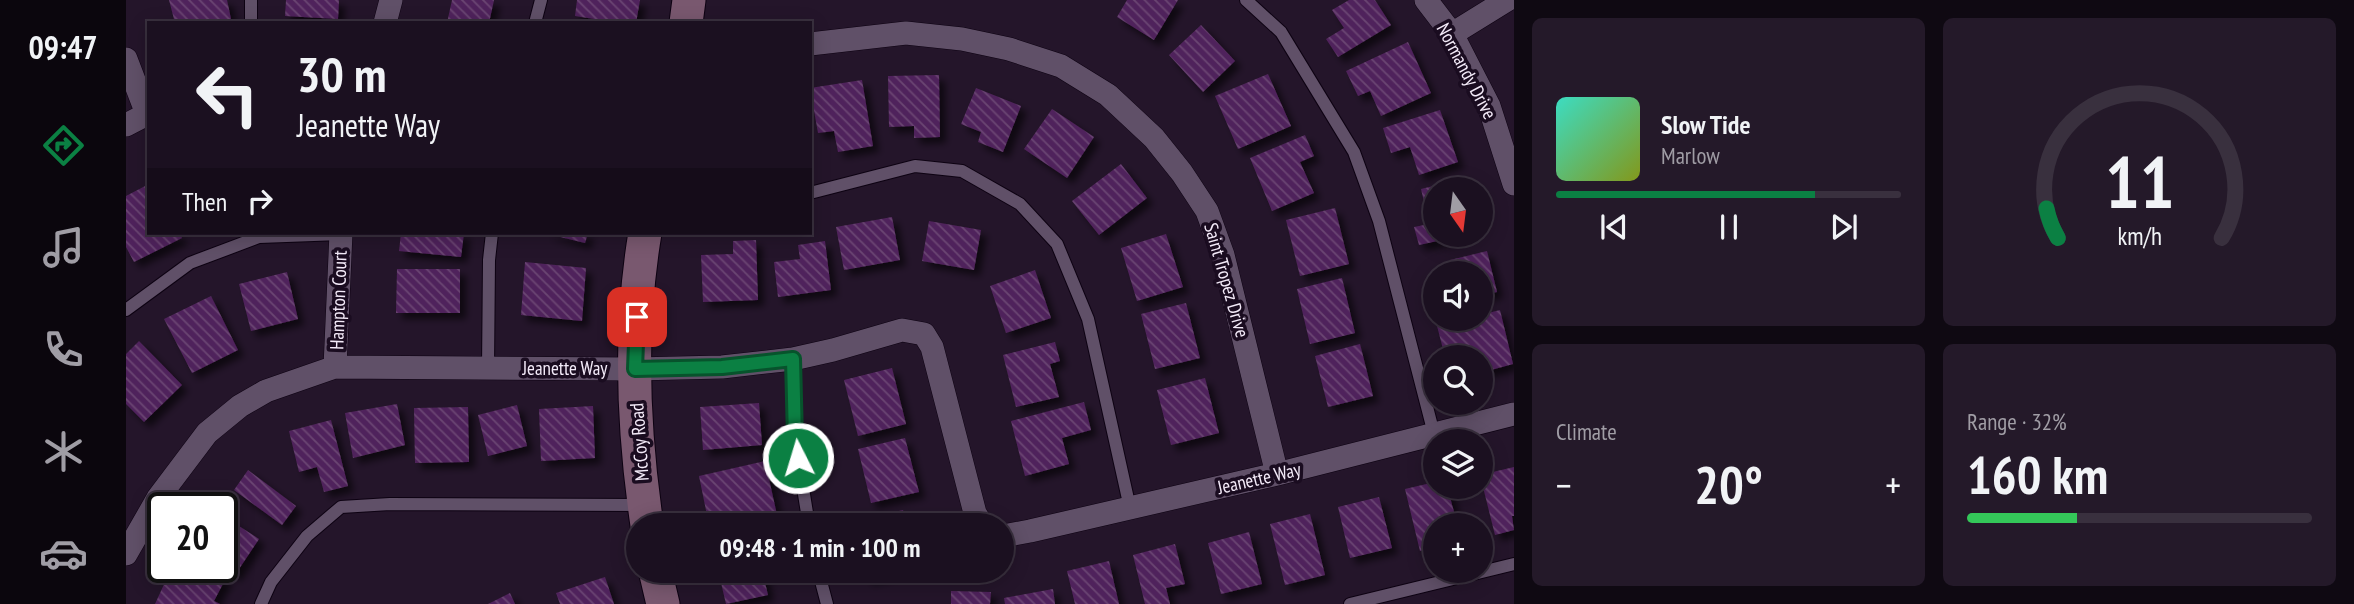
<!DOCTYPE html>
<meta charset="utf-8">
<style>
body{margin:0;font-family:"PT Sans Narrow",sans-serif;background:#241929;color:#f1f3f6;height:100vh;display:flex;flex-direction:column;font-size:26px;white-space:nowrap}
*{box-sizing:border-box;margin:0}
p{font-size:23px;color:#a09da5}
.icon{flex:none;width:38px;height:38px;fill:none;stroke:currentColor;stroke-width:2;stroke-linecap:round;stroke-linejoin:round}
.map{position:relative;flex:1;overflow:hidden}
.panel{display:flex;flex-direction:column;gap:18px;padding:18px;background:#0f0912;width:840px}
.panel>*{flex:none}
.top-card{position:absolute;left:21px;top:21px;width:665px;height:214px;border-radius:0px;box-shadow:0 4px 18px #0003,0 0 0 2px #39303e;background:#1b1020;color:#f1f3f6;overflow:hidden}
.needle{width:46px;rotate:166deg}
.fabs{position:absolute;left:1297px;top:177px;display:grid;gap:14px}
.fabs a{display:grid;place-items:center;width:70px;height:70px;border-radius:50%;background:#1b1020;box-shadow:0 4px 18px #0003,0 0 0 2px #39303e;font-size:35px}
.speed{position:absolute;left:21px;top:492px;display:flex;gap:14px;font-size:35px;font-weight:700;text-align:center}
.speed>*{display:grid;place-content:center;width:91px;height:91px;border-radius:50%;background:#1b1020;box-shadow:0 4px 18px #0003,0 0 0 2px #39303e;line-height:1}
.speed .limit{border:4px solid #111;border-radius:10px;background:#fff;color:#111}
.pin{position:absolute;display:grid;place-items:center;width:60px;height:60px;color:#fff;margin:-30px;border-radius:14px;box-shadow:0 4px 10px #0006}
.me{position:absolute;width:77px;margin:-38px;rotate:355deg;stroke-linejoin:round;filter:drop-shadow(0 0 5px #0008)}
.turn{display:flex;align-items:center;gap:24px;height:147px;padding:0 35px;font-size:32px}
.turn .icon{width:91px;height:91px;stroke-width:2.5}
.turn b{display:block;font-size:49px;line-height:60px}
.then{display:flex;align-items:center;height:66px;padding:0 35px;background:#0003;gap:14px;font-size:26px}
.big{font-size:52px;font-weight:800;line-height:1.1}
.panel .tile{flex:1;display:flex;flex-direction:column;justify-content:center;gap:10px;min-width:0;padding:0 24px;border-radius:10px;background:#241929}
.panel .dial{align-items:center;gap:0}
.dial svg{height:182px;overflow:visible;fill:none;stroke:#39303e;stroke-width:7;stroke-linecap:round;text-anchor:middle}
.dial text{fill:#f1f3f6;stroke:none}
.song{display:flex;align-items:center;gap:21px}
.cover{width:84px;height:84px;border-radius:10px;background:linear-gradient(135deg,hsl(170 70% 55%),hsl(70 70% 35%))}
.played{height:7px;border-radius:4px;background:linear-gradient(90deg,#0b8043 75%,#39303e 75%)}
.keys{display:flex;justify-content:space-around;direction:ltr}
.heat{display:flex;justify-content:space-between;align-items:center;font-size:38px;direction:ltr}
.charge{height:10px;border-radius:5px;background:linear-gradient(90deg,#34c759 32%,#39303e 0)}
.panel .tiles{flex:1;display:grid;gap:18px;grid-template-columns:repeat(2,1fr)}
.trip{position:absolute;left:500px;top:513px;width:388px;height:70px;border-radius:35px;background:#1b1020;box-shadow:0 4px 18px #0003,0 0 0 2px #39303e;font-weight:800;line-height:70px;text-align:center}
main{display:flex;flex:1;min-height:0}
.dock{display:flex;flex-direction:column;width:126px;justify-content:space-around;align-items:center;background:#0b060d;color:#a09da5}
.dock .icon{width:49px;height:49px}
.dock .active{color:#0b8043}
.dock b{font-size:32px;color:#f1f3f6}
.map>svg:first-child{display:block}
</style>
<main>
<nav class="dock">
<b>09:47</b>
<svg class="icon active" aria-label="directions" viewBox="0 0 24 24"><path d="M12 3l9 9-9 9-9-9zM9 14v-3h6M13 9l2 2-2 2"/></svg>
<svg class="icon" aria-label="music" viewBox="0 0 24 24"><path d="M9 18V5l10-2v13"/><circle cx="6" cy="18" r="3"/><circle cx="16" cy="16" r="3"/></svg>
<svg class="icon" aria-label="phone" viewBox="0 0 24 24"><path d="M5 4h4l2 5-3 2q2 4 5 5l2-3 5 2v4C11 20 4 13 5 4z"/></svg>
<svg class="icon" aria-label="climate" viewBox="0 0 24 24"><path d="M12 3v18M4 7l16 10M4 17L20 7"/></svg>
<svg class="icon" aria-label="car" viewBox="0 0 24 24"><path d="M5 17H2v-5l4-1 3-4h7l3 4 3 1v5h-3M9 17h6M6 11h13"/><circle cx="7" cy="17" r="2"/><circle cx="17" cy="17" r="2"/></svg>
</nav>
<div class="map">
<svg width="1388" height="604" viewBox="0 0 1388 604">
<defs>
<pattern id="building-back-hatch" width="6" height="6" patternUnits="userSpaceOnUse" patternTransform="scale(1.75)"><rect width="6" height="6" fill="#50245b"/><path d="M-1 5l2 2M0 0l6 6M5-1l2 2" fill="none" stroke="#6a4473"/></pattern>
<filter id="shadow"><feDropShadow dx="6" dy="6" stdDeviation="3.5" flood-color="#0009"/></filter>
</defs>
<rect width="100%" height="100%" fill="#24152a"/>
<!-- building -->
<path fill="url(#building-back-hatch)" filter="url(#shadow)" d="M43 0H101L105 19 91 23H49Z
M160 0H213L212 19 159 16Z
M326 0H368L363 23H321Z
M451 0H514L510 23H494L449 16Z
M1001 0H1052L1028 40 991 17Z
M1223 0H1249L1265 25 1212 57 1200 39 1218 28 1206 10Z
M1075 25 1109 61 1077 92 1043 55Z
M1282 42 1305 93 1255 116 1244 91 1232 96 1220 71Z
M1142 74 1165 126 1112 149 1089 96Z
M813 75 814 137 788 138V126L763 127 762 76Z
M736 80 747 146 712 152 708 131 692 133 684 88Z
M850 88 895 106 877 152 852 142 855 132 835 124Z
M926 109 968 137 941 178 898 149Z
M1314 110 1332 162 1293 175 1284 147 1265 153 1257 128Z
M1179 135 1188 156 1174 162 1188 193 1146 211 1124 158Z
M995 164 1021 198 973 235 946 201Z
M1340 178 1343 189H1309V234L1334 236 1293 245 1288 227 1303 224 1295 189Z
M23 184V233H53L56 238 8 262 0 247V196Z
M1209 208 1223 264 1174 276 1160 220Z
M766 217 774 260 718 270 710 227Z
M803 221 855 230 848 270 796 261Z
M275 233H338L335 257 273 251Z
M418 233H462L459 243Z
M1040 234 1057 287 1011 301 995 248Z
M630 240 632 300 577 302 575 255 607 254V241Z
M699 241 705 290 652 297 648 262 674 259 672 245Z
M1361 251 1371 292 1354 296V273H1327L1324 260Z
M399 262 460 268 456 321 395 315Z
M271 269H334V313H270Z
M909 270 925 318 880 333 864 286Z
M161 272 172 319 125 331 113 284Z
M1216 278 1229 333 1184 344 1171 289Z
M85 296 112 350 66 373 38 319Z
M1060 303 1074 358 1029 369 1015 314Z
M1374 310 1387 364 1354 373V357H1328L1326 347 1317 349 1311 326 1341 318H1354V315Z
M13 341 56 385 18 422 0 404V354Z
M929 342 934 361 924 364 933 397 890 407 877 355Z
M1234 344 1247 396 1202 407 1189 356Z
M766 368 780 424 732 436 718 380Z
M1079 378 1093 433 1045 445 1031 390Z
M958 402 965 430 936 438 943 464 899 476 885 421Z
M633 403 636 445 577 450 574 407Z
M271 404 279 445 227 458 219 413Z
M391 405 401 446 362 456 352 415Z
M467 406 469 458 415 461 413 409Z
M342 407 343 462 289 463 288 408Z
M205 420 222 486 198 492 191 467 173 472 163 431Z
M779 438 793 492 745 503 732 449Z
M639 461 651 515 608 525H583L573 476Z
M1388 467V516H1386L1388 530 1369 535 1354 475Z
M122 470 170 506 156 525 108 490Z
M1309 482V486H1321L1331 523 1309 525V547L1294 551 1279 489Z
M1253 497 1266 548 1224 558 1212 507Z
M777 510 781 525H728L727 523Z
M1184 514 1199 575 1159 585 1144 524Z
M96 515 133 539 109 575 96 567Z
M1123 532 1136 584 1095 594 1082 543Z
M1049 544 1059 584 1040 588 1044 604H1019L1007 555Z
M983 561 993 604H949L941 571Z
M46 567H76L100 578 88 601 94 604H29Z
M592 570H636L642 595 600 604Z
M739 570H771V571L741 579Z
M479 577 488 604H434L430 593Z
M927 589 929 604H879L878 598Z
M825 591 865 592 864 604H825Z
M384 593 389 604H362Z"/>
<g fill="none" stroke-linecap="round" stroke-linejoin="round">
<!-- lane casing -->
<g stroke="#0d0212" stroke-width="14">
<path id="lane" d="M125 0V23
M1120 0 1155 32 1228 152 1253 221 1308 434
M409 23 415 0
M684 193 789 166 836 171 894 204 931 244 962 319 1004 508
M0 310 64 263 133 237 215 234
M667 359 669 439 683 525
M362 368 363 260 366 233
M692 570 701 604
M135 604 145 582 181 536 215 507 264 504 518 505
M1224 604 1388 564"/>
</g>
<!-- street casing -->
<g stroke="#0d0212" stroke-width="24">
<path id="street" d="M1300 0 1326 34 1363 106 1388 184
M259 23 265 0
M1326 34 1381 0
M684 44 780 33 836 39 883 49 935 66 982 95 1028 138 1056 173 1081 211 1097 255 1151 474
M0 59 21 114
M0 125 23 113
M209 367 215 233
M877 536 904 531 1151 474 1388 414
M0 554 32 498 81 433 114 406 140 391 209 367 509 369 596 367 667 359 707 350 776 330 798 334 806 347 849 513 856 525"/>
</g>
<!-- secondary casing -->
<g stroke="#0d0212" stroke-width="35">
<path id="secondary" d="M560 23 563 0
M519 233C503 328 507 430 521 525
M529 570 537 604"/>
</g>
<!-- lane -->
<use href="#lane" stroke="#605068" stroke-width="12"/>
<!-- street -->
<use href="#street" stroke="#605068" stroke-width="23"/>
<!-- secondary -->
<use href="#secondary" stroke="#79586f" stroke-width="33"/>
</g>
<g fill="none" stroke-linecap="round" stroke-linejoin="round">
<!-- route casing -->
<g stroke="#07532c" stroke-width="18">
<path id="route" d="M511 317 509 369 596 367 667 359 669 439 672 458"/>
</g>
<!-- route -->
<use href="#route" stroke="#0b8043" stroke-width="12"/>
</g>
<g text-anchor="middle" stroke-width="7" stroke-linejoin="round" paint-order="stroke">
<!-- street labels -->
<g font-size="19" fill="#f4ebf9" stroke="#1a0c20">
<text transform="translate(1341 71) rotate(62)" y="7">Normandy Drive</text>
<text transform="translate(1101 280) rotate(74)" y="7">Saint Tropez Drive</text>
<text transform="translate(212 300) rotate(-88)" y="7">Hampton Court</text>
<text x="439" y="375">Jeanette Way</text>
<text transform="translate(513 442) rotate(-94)" y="7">McCoy Road</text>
<text transform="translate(1133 478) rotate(-13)" y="7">Jeanette Way</text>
</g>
</g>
</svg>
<div class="fabs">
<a><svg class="needle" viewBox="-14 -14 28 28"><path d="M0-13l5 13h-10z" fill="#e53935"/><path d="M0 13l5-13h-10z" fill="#a09da5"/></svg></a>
<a><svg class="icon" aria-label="sound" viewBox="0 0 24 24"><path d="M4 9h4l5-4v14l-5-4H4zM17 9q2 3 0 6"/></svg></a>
<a><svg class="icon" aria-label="search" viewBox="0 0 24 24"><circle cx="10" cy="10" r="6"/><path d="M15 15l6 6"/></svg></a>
<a><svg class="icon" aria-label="layers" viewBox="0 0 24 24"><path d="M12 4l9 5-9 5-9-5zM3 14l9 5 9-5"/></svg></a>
<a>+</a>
</div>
<div class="speed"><div class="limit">20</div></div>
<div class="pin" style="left:511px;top:317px;background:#d93025"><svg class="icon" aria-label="arrive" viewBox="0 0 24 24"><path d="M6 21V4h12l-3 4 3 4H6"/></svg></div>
<svg class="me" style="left:672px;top:458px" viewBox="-20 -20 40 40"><circle r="17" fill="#0b8043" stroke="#fff" stroke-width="3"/><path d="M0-11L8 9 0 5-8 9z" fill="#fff"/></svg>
<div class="trip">09:48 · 1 min · 100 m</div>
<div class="top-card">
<div class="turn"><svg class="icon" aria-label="left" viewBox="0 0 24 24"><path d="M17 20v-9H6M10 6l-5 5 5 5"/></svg><div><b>30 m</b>Jeanette Way</div></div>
<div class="then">Then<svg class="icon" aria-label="right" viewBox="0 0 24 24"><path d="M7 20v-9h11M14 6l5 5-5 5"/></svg></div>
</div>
</div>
<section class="panel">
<div class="tiles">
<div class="tile">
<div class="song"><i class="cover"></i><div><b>Slow Tide</b><p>Marlow</p></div></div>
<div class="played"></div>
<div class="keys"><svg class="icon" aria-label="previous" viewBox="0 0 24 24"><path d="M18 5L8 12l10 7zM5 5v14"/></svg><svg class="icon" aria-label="pause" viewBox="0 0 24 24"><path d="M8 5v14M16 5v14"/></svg><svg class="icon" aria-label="next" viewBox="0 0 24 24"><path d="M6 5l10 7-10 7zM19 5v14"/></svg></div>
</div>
<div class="tile dial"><svg viewBox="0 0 100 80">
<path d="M14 69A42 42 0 1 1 86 69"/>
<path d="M14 69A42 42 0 0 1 9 56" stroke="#0b8043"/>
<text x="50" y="56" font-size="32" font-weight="700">11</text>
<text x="50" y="72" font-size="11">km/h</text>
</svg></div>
<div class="tile"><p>Climate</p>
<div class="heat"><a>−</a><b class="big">20°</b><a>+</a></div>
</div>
<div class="tile"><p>Range · 32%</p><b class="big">160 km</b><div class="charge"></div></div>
</div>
</section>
</main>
